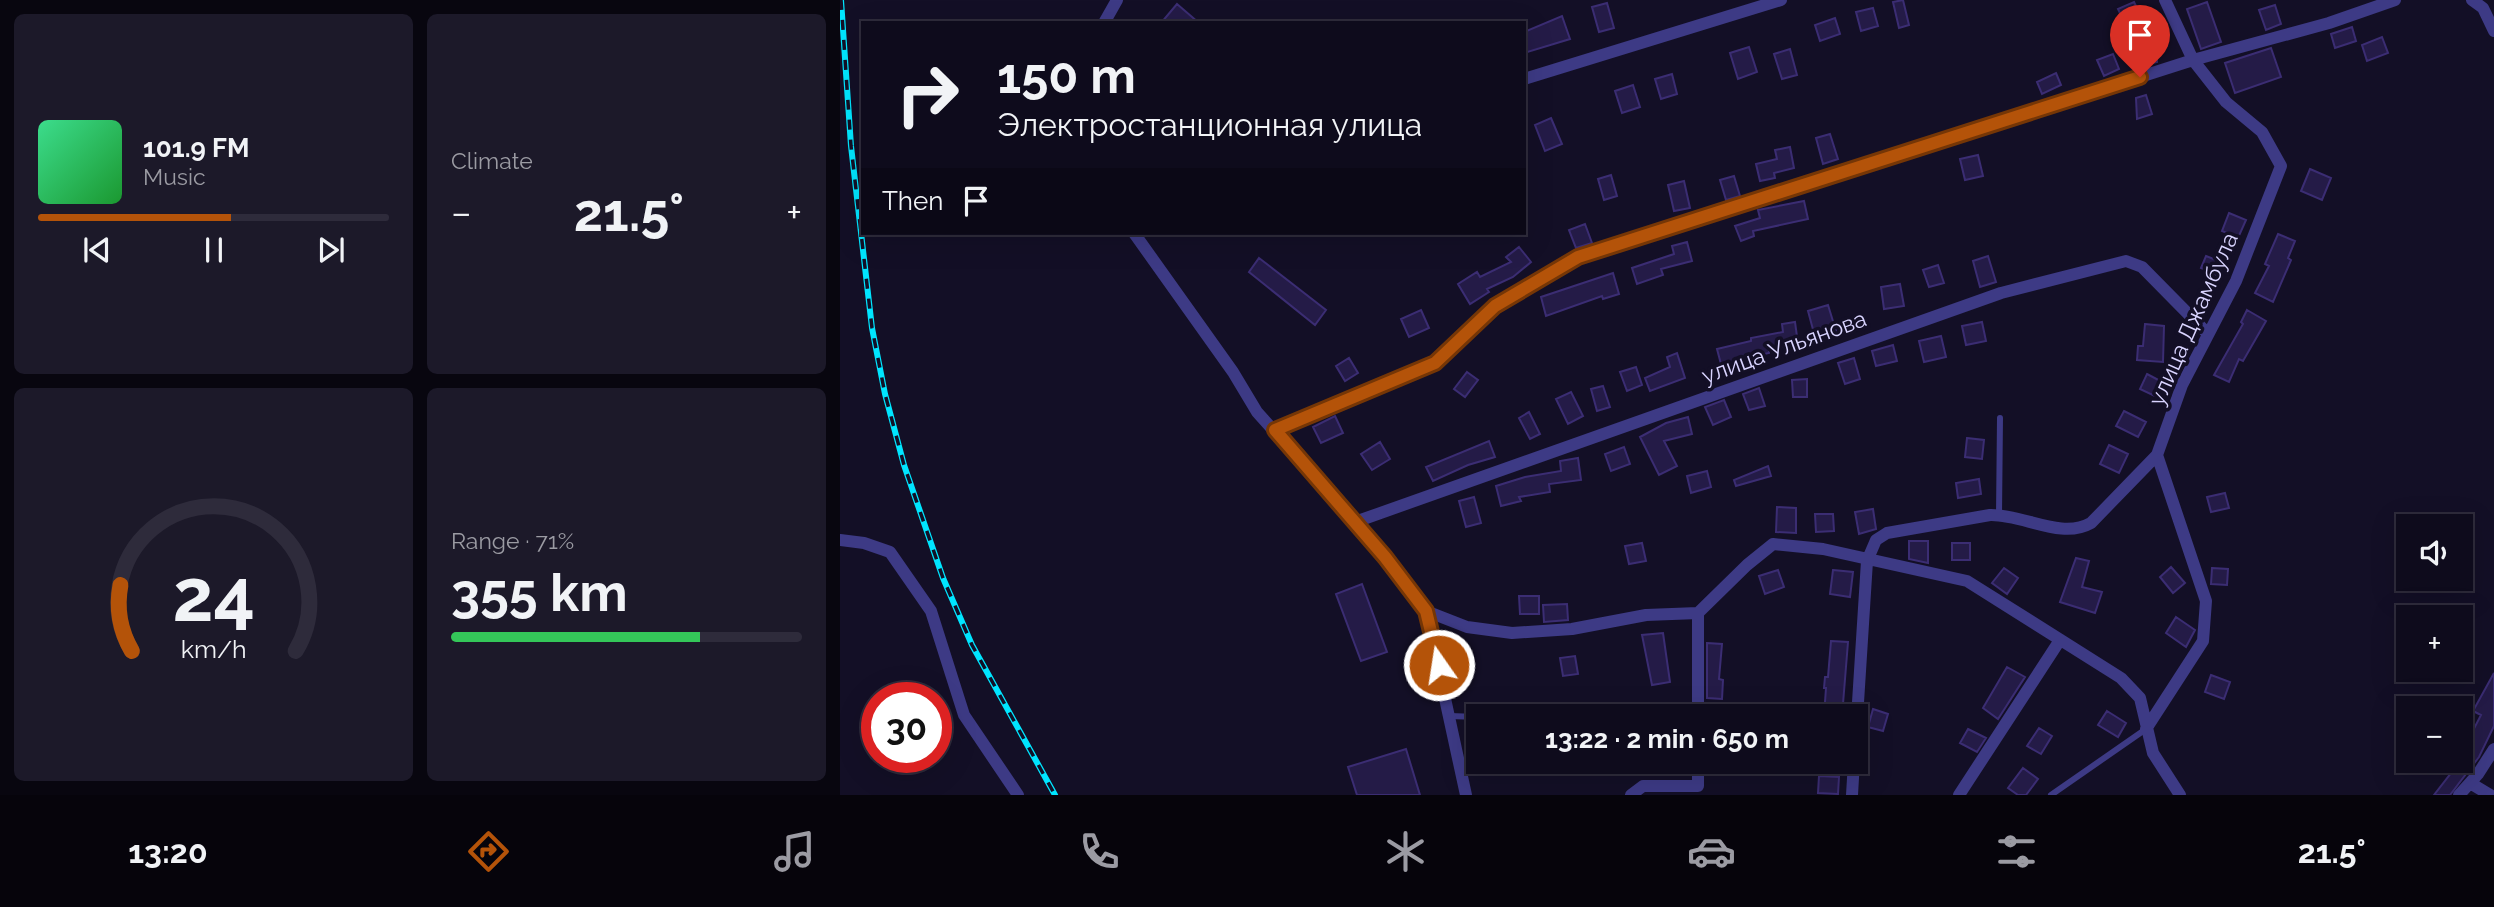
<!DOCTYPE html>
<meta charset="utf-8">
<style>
body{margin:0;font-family:Raleway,sans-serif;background:#1c1929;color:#f1f3f6;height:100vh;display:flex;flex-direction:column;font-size:26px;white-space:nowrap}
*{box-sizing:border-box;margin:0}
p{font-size:23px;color:#9b9ba3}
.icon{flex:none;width:38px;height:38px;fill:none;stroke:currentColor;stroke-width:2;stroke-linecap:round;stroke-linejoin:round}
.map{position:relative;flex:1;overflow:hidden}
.side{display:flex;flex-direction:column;gap:14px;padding:14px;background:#08060f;width:840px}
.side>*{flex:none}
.guide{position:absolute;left:21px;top:21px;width:665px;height:214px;border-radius:0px;box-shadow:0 7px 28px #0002,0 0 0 2px #2e2b3b;background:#0e0b1c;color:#f1f3f6;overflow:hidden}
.buttons{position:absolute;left:1556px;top:514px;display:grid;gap:14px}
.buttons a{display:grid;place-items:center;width:77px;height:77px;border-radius:0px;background:#0e0b1c;box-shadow:0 7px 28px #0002,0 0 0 2px #2e2b3b;font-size:35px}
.speed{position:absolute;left:21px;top:682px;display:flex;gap:14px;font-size:35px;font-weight:700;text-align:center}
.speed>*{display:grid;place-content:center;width:91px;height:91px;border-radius:50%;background:#0e0b1c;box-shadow:0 7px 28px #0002,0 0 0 2px #2e2b3b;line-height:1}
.speed .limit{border:10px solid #d22;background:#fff;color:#111}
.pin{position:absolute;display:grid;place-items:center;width:60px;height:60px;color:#fff;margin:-72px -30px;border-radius:50% 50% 50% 0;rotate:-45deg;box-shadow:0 0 7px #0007}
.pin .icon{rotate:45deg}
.me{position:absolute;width:77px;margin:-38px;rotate:347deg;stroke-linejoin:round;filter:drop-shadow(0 0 5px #0008)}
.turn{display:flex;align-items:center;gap:24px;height:147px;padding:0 21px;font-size:32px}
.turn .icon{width:91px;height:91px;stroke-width:2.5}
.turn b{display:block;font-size:49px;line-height:60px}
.then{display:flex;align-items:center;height:66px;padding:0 21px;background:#0003;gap:14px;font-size:26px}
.big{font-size:52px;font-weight:700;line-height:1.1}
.side .card{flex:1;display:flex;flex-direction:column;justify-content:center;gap:10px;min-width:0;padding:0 24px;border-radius:10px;background:#1c1929}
.side .dial{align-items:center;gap:0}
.dial svg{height:182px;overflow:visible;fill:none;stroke:#2e2b3b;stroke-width:7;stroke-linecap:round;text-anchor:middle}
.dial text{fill:#f1f3f6;stroke:none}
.song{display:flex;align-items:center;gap:21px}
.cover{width:84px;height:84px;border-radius:10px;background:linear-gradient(135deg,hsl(150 70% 55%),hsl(130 70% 35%))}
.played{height:7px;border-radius:4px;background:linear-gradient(90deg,#b45309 55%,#2e2b3b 55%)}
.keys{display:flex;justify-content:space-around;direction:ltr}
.heat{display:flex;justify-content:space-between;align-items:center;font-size:38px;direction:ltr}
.charge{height:10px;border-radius:5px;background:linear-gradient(90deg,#34c759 71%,#2e2b3b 0)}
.side .tiles{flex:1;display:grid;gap:14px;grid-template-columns:repeat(2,1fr)}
.trip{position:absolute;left:626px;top:704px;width:402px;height:70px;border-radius:0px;background:#0e0b1c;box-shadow:0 7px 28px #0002,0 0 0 2px #2e2b3b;font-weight:700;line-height:70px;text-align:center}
.tab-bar{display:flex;height:112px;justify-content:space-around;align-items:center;background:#06040b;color:#9b9ba3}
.tab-bar .icon{width:49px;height:49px}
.tab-bar .selected{color:#b45309}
.tab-bar b{font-size:32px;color:#f1f3f6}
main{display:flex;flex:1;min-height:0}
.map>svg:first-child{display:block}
</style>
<main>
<section class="side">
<div class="tiles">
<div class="card">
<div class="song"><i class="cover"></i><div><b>101.9 FM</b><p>Music</p></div></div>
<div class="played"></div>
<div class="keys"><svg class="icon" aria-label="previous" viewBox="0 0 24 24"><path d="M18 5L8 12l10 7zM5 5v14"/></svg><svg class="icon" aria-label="pause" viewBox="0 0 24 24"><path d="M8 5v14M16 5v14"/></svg><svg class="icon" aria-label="next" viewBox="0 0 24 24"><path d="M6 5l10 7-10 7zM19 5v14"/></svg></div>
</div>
<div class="card"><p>Climate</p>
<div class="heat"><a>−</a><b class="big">21.5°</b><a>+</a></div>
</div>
<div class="card dial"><svg viewBox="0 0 100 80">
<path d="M14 69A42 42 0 1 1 86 69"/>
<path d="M14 69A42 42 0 0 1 9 40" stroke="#b45309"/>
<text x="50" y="56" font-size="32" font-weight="700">24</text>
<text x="50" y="72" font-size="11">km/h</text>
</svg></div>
<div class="card"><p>Range · 71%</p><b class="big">355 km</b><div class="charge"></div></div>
</div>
</section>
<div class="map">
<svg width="1654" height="795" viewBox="0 0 1654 795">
<rect width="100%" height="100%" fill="#130f26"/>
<!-- building -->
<path fill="#241b47" stroke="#3b2d73" stroke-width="2" d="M1063 0 1069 25 1059 28 1053 2Z
M1294 2 1301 16 1285 24 1278 9Z
M1367 2 1381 42 1361 49 1347 9Z
M767 3 774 28 759 32 752 7Z
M337 4 359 23H321Z
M1435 5 1441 24 1426 30 1419 10Z
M1033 8 1038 26 1021 31 1016 12Z
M722 16 730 39 684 53V32Z
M995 18 1000 34 980 41 975 25Z
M1512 27 1516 41 1495 48 1491 34Z
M1542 37 1548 53 1527 61 1522 45Z
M909 47 917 72 898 79 890 53Z
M1316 48 1317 62 1294 67 1293 49Z
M1431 48 1441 77 1395 93 1385 63Z
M950 49 957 75 942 79 934 54Z
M1273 54 1279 69 1264 76 1257 60Z
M1216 73 1221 85 1202 94 1197 82Z
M832 74 837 94 821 99 815 79Z
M793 85 800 107 782 113 775 91Z
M1306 95 1312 114 1297 119 1296 98Z
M711 118 722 144 705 151 695 125Z
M990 134 998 159 983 164 976 138Z
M950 147 954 168 934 173 935 178 920 181 916 164 937 159 935 150Z
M1138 155 1143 176 1125 180 1120 159Z
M1470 169 1491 178 1482 200 1461 191Z
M771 175 777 196 764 200 758 179Z
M894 176 900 196 886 200 880 180Z
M844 181 850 208 834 211 828 185Z
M964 201 968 219 913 231 914 236 901 241 895 226 920 218 918 210Z
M1389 213 1406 220 1398 238 1382 231Z
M745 224 752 243 736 248 729 230Z
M1438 234 1455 241 1448 258 1451 260 1433 302 1415 293 1429 266 1425 264Z
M847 242 852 261 821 269 823 275 797 284 792 268 834 254 832 246Z
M679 247 691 262 673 277 647 289 649 292 630 304 618 284 637 272 640 277 671 262 666 257Z
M1148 256 1156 282 1140 287 1133 261Z
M1366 256 1384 263 1379 276 1361 268Z
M419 258 486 310 475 325 409 272Z
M1098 265 1104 283 1089 287 1083 270Z
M773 273 779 294 763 299 762 296 706 316 701 297Z
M1060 284 1064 306 1044 309 1041 287Z
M988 305 996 331 975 337 968 311Z
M581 310 589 328 569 337 561 319Z
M1407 310 1426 321 1403 361 1399 359 1389 382 1374 375 1403 324 1401 322Z
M955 322 958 344 929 349V353L905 358 906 362 882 368 877 349 911 341V338L943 332 942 324Z
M1142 322 1146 341 1126 345 1122 326Z
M1305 324 1324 326 1323 362 1297 360 1298 346H1303Z
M1101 336 1106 357 1084 362 1079 341Z
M1053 345 1057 361 1036 366 1032 351Z
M837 353 845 378 810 391 805 378 830 367 827 357Z
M509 358 518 373 505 381 496 366Z
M1014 358 1020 379 1005 384 998 363Z
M796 367 802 385 787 391 780 372Z
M627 372 638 380 625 397 614 389Z
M1307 374 1326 384 1319 398 1300 389Z
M967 379V397H953L952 380Z
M763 386 770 407 757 411 751 389Z
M919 388 925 406 909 410 903 394Z
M731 392 743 416 728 424 716 399Z
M884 400 891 417 873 425 865 407Z
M1284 411 1306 422 1298 437 1276 426Z
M689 412 700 434 690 439 679 418Z
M495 416 503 433 481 443 473 427Z
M848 417 852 434 824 441 837 466 819 475 800 437 826 423Z
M1127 438 1144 440 1142 459 1125 457Z
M649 441 655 457 628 465 593 481 586 467Z
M540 442 550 459 532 470 521 454Z
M1269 445 1288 454 1279 473 1260 464Z
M784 447 790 464 771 471 765 454Z
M738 458 741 480 709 484 710 492 679 497 681 501 661 506 656 486 685 477 721 471 720 461Z
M928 466 931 476 896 486 894 480Z
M867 471 871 487 851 493 847 476Z
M1139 479 1141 494 1118 498 1116 483Z
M1385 493 1389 508 1371 512 1367 497Z
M634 497 641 523 626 527 619 501Z
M937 507 956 508V533L936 532Z
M1033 509 1036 529 1019 534 1015 512Z
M975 514H993L994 531 976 532Z
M1069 541H1088V563L1069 559Z
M802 543 806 561 789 564 785 546Z
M1112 543H1130V560H1112Z
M1236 558 1249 561 1242 587 1262 592 1255 613 1220 602Z
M1331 567 1345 583 1333 593 1320 577Z
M1164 568 1178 578 1167 594 1152 583Z
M1372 568 1388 569 1387 585 1371 584Z
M938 570 944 587 925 594 919 576Z
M993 570 1013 572 1010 597 990 594Z
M522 584 547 652 521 661 496 594Z
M679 596H699V614H680Z
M727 604 728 620 704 622 703 605Z
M1336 617 1355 630 1346 647 1326 633Z
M823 633 830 682 812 685 802 635Z
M991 641 1008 642 1002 716H984L986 688H984L985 677H988Z
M867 643 882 644 879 679 883 680 882 699 867 698Z
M735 656 738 674 723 676 720 658Z
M1167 667 1185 677 1158 719 1143 708Z
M1654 673V726L1639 757 1610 795H1594L1618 764 1617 761H1620V756L1641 715 1633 711Z
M1371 675 1390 682 1384 699 1365 692Z
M1033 709 1048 714 1043 731 1028 727Z
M1267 711 1286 723 1278 737 1258 725Z
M1199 728 1212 736 1201 754 1187 746Z
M1128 729 1146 738 1137 752 1120 743Z
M566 749 580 795H517L508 767Z
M1183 768 1198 779 1186 795H1178L1168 788Z
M979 776 999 777 998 794 978 793Z"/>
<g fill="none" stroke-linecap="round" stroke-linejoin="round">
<!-- service -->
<path stroke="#3d3a85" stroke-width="6" d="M1159 515 1160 418
M609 716 639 717
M1211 795 1306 729"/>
<!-- minor -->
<path stroke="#3d3a85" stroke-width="12" d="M1632 0 1643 8 1654 31
M264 23 277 0
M684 79 941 0
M294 233 393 372 417 412 515 522 586 611 626 795
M435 430 595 363 655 306 738 257 1353 60 1489 23 1555 0
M515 522 1161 293 1286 261 1302 267 1368 334
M0 540 24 543 50 552 91 611 124 715 178 795
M586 611 627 627 672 633 732 629 806 615 858 613 907 565 933 544 983 549 1127 581 1281 678 1300 698 1313 753 1340 795
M858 716V613
M1017 718 1027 561 1036 540 1047 533 1150 515C1183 514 1221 540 1251 523L1317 455
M1306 729 1363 641 1366 601 1317 455 1342 385 1396 281 1441 166 1422 132 1386 102 1353 60 1325 0
M1630 783 1650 795
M791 795 803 786H858V761
M1012 795 1014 761
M1119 795 1220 640
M1619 795 1638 774 1654 749"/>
<!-- rail casing -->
<g stroke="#00e5ff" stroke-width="6">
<path id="rail" d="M1 0 11 146 32 328 45 394 64 465 103 578 132 645 215 795"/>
</g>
<!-- rail -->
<use href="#rail" stroke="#130f26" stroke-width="3.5" stroke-dasharray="10" stroke-linecap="butt"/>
</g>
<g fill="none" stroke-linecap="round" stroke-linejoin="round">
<!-- route casing -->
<g stroke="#753606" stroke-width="18">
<path id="route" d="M599 665 586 611 545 557 435 430 595 363 655 306 738 257 1300 77"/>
</g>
<!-- route -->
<use href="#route" stroke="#b45309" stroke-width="12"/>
</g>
<g text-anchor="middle" stroke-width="7" stroke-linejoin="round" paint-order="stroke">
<!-- street labels -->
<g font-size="23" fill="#d9d4ff" stroke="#130f26">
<text transform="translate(1353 319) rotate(-66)" y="8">улица Джамбула</text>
<text transform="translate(944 347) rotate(-20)" y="8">улица Ульянова</text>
</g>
</g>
</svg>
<div class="buttons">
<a><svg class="icon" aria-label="sound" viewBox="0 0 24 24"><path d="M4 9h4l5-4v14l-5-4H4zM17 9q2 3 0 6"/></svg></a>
<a>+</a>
<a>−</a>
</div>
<div class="speed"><div class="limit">30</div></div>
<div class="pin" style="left:1300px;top:77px;background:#d93025"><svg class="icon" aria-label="arrive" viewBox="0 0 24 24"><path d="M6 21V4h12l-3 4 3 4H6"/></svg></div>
<svg class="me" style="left:599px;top:665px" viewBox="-20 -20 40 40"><circle r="17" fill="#b45309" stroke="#fff" stroke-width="3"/><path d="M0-11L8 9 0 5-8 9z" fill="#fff"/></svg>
<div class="trip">13:22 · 2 min · 650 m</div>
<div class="guide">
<div class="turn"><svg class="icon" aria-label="right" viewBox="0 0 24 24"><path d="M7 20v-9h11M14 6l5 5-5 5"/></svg><div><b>150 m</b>Электростанционная улица</div></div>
<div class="then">Then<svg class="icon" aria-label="arrive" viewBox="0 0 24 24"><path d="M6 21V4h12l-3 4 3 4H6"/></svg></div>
</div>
</div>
</main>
<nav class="tab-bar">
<b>13:20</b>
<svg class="icon selected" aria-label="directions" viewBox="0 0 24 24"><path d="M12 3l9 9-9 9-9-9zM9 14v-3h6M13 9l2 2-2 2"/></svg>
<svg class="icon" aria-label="music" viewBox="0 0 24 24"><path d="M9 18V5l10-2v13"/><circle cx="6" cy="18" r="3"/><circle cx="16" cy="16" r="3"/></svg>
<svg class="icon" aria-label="phone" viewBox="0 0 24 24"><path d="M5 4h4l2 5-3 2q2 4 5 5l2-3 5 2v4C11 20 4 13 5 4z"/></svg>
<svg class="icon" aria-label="climate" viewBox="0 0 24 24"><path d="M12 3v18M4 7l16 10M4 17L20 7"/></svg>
<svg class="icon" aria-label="car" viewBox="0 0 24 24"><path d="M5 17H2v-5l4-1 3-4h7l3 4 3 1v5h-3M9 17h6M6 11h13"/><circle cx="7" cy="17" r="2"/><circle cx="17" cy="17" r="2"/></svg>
<svg class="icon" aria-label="filters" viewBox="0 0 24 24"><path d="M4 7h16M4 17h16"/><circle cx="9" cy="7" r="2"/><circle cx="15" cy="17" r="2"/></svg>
<b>21.5°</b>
</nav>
